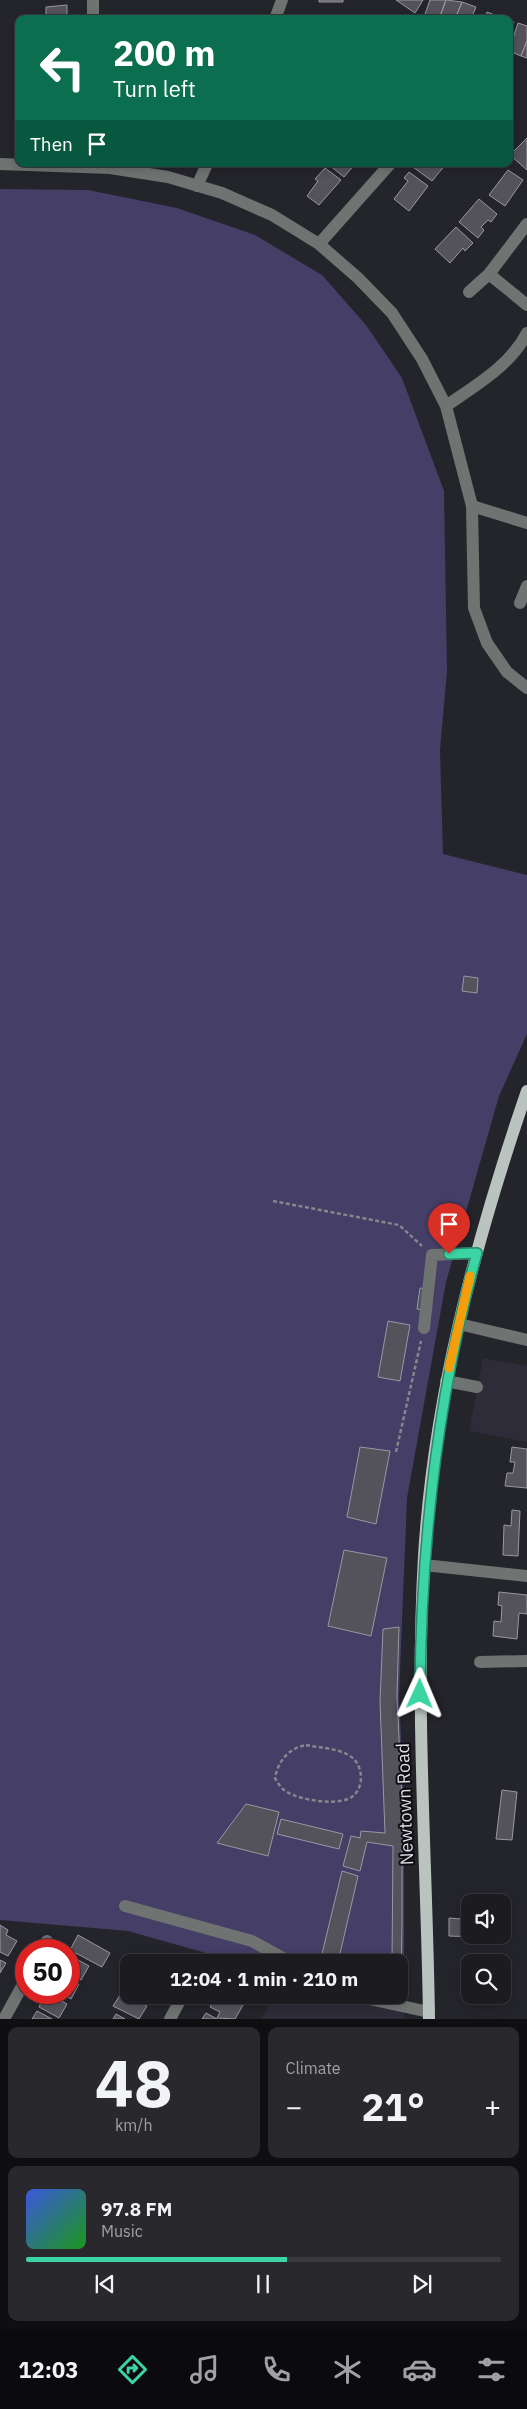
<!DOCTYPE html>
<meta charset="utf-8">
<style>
body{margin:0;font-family:"IBM Plex Sans",sans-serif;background:#28282d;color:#f1f3f6;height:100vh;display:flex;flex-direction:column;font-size:19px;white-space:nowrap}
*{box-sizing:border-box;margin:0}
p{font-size:16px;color:#a0a1a5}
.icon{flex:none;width:28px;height:28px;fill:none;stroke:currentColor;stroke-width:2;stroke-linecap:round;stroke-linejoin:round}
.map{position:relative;height:2019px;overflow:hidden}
.drawer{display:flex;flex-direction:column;gap:8px;padding:8px;background:#0f0f12;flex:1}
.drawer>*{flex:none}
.top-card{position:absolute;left:15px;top:15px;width:498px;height:152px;border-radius:10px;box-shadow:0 2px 12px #0003,0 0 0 1px #39393e;background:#0b6e4f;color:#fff;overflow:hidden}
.buttons{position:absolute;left:461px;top:1894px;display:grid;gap:10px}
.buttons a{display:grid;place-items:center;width:50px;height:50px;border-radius:10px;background:#1b1b20;box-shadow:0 2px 12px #0003,0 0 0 1px #39393e;font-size:25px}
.speed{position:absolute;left:15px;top:1939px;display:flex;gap:10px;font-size:25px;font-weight:700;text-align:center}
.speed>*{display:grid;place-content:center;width:65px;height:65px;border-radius:50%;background:#1b1b20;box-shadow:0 2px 12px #0003,0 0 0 1px #39393e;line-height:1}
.speed .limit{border:8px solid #d22;background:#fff;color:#111}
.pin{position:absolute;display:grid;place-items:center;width:42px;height:42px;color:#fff;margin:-51px -21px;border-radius:50% 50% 50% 0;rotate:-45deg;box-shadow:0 0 5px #0007}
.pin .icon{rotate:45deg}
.me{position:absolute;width:55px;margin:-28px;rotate:1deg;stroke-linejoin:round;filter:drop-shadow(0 0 4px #0008)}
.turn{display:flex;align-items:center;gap:18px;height:105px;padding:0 15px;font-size:22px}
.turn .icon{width:65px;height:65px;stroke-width:2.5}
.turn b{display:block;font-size:35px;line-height:42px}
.then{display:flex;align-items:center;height:48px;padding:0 15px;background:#0003;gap:10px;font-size:19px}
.big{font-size:38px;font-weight:800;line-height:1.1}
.drawer .card{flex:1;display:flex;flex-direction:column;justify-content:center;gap:8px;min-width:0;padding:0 18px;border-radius:10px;background:#28282d}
.drawer .dial{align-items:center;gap:0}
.dial b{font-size:65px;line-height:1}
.song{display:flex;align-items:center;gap:15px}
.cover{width:60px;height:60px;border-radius:8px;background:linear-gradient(135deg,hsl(230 70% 55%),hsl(120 70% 35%))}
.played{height:5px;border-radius:2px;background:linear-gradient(90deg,#3cd4a3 55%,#39393e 55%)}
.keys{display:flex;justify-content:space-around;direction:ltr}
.heat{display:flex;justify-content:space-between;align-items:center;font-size:28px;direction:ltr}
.drawer .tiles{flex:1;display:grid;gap:8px;grid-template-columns:1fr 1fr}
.card:last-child{grid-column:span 2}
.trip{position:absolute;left:120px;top:1954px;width:288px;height:50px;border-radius:10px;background:#1b1b20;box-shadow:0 2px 12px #0003,0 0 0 1px #39393e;font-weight:800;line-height:50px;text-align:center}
.tab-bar{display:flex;height:80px;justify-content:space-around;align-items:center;background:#0b0b0d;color:#a0a1a5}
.tab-bar .icon{width:35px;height:35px}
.tab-bar .current{color:#3cd4a3}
.tab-bar b{font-size:22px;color:#f1f3f6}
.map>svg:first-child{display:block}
</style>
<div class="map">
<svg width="527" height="2019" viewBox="0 0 527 2019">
<rect width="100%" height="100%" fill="#24242b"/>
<!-- built -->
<path fill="#2e2c39" d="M483 1358 527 1366V1442L469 1431Z
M275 1995H364L404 2004V2019H262Z"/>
<!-- green -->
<path fill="#453e67" d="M0 189 88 190 177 208 255 235 322 275 366 325 402 378 444 491 447 671 440 750 443 854 527 875V1034L499 1096 446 1282 407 1498 399 1696 404 1799V2004L364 1995H399V1962H238L128 1931 0 1920Z"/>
<!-- building -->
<path fill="#54535c" stroke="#9998a2" d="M319 0H343V2H319Z
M396 0H423L415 13Z
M430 0H446L439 19 424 17Z
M446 0 462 2 455 19H439Z
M462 2 476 7 471 19H455Z
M67 5V19H46V7Z
M487 12 500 17V19H485Z
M509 21 514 22 509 36Z
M518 23 527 26V41L521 56 509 51Z
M527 41V58L521 56Z
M527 138V170L510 155Z
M328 164H355L344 177Z
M415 164H446L432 181 413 167Z
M325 168 341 180 319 205 307 196 318 181 315 179Z
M508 170 523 180 505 206 489 195Z
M409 172 428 186 409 211 394 199 408 181 404 178Z
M479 199 497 214 491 222 488 220 481 227 484 230 478 238 459 222Z
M456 227 473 243 465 251 463 248 450 263 435 249Z
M464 976 478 978 477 993 462 991Z
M420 1288 426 1289 423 1310 417 1309Z
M388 1321 410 1325 400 1381 378 1377Z
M360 1447 390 1451 376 1524 347 1517Z
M512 1447 527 1449V1488L505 1486 507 1473H513L515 1462H510Z
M512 1510 520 1511 518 1556 503 1555 504 1525 511 1526Z
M344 1550 387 1558 371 1636 328 1626Z
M499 1592 527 1595V1614L519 1613 517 1639 493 1636 494 1621 501 1622 502 1606 498 1605Z
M399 1627 397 1696 402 1801V1926L401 1979 399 1987V1962H392L393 1846 367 1842 360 1871 343 1866 351 1836 360 1838 361 1831 385 1833 380 1701 383 1629Z
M502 1790 517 1792 512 1840 496 1839Z
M246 1804 279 1812 268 1856 217 1843Z
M281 1819 343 1834 339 1849 277 1834Z
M342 1871 358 1876 339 1958 352 1962H320Z
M462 1910H470V1935H480L479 1937 449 1936V1918L462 1919Z
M0 1925 8 1930 6 1935 17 1941 8 1956 0 1952Z
M78 1935 110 1953 102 1967 70 1950Z
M150 1954 165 1962H145Z
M69 1955 89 1966 81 1980 69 1974Z
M0 1960 6 1963 0 1973Z
M129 1976V1989L123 1986Z
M69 1979 79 1984 71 1999 59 1992H69Z
M46 1992 67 2004 59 2018 39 2007Z
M122 1992 147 2006 139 2019 113 2006Z
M139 1995H153L150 2001Z
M216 1995H224L243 2005 235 2019 217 2018 220 2012 210 2007Z
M247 1995 246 1998 241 1996 238 2001 228 1996Z
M37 2011 52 2019H32Z
M206 2013 217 2019H202Z
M116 2014 125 2019H113Z"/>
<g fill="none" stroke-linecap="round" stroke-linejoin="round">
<!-- path -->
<path stroke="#87868d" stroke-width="2.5" stroke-dasharray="4 2.5" stroke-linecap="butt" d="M273 1201 399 1225 422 1246
M396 1452 421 1341
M306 1745C320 1748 338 1748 350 1756 363 1764 365 1786 353 1796 340 1807 300 1800 287 1792 281 1789 278 1783 275 1778 278 1761 289 1748 306 1745Z"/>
<!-- minor -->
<path stroke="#6f7371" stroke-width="12" d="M93 19V0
M275 19 282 0
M0 164 110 168 168 177 222 193 272 215 319 244 358 278 392 313 422 359 446 406 472 506 474 608 487 643 507 672 527 688
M197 186 207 164
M527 224 489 274 527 305
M319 244 390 164
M469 292 489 274
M446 406C476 385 510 366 527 333
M472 506 527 523
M520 603 527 586
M459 1324 527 1340
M424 1328 432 1255 477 1253
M446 1381 477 1387
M424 1565 527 1576
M480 1662 527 1661
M125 1906 252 1941 290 1962
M42 1950 47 1941
M351 1995 429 2012
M4 2019 26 1979
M170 2019 183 1995"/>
<!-- major -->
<path stroke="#bac3bf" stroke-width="12" d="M429 2019C427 1864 415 1711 424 1556 434 1396 475 1242 527 1091"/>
</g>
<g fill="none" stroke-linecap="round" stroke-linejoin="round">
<!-- route casing -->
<g stroke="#278a6a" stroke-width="12">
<path id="route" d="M420 1694C421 1545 437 1397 477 1253L449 1254"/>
</g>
<!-- route -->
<use href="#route" stroke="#3cd4a3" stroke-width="9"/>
<!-- slow -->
<path stroke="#f59e0b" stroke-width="9" d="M449 1368 470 1276"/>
</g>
<g text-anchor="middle" stroke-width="4" stroke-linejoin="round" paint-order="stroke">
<!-- street labels -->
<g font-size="18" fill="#dedde3" stroke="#0e0d11">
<text transform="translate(405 1804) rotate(-92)" y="6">Newtown Road</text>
</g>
</g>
</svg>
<div class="buttons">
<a><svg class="icon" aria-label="sound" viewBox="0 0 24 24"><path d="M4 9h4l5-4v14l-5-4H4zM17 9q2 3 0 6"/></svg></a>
<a><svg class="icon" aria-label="search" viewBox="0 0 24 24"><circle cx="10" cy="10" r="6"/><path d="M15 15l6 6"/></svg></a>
</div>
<div class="speed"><div class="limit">50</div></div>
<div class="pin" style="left:449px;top:1254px;background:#d93025"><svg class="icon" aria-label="arrive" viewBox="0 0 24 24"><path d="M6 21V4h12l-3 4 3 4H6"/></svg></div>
<svg class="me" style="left:420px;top:1694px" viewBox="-20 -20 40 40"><path d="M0-17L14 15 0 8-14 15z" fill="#3cd4a3" stroke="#fff" stroke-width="4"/></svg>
<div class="trip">12:04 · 1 min · 210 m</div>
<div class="top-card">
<div class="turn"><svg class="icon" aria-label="left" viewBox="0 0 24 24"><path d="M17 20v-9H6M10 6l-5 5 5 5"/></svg><div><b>200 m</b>Turn left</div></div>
<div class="then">Then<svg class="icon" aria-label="arrive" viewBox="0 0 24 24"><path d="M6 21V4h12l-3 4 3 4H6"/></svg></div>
</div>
</div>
<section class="drawer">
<div class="tiles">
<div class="card dial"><b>48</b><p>km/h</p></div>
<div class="card"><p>Climate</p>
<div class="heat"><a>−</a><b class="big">21°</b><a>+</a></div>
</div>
<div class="card">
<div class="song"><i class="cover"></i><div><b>97.8 FM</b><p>Music</p></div></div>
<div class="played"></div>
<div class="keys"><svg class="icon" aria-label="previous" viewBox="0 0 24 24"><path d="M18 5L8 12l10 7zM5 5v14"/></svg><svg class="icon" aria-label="pause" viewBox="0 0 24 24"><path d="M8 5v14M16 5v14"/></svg><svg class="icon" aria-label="next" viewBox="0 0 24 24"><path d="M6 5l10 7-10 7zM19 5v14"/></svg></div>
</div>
</div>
</section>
<nav class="tab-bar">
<b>12:03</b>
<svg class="icon current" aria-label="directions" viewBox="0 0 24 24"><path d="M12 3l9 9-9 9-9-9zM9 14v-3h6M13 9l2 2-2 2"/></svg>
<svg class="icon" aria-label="music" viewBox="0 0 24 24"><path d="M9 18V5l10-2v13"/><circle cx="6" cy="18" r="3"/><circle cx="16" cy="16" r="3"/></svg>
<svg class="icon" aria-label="phone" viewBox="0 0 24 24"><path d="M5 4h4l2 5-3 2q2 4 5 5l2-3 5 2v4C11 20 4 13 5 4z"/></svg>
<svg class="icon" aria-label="climate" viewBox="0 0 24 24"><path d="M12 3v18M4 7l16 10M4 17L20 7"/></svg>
<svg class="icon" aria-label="car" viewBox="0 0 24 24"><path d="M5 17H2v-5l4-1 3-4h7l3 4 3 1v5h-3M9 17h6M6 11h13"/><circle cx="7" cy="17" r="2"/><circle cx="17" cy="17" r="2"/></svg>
<svg class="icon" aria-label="filters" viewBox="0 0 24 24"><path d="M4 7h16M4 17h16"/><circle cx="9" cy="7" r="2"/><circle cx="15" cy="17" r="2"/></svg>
</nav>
